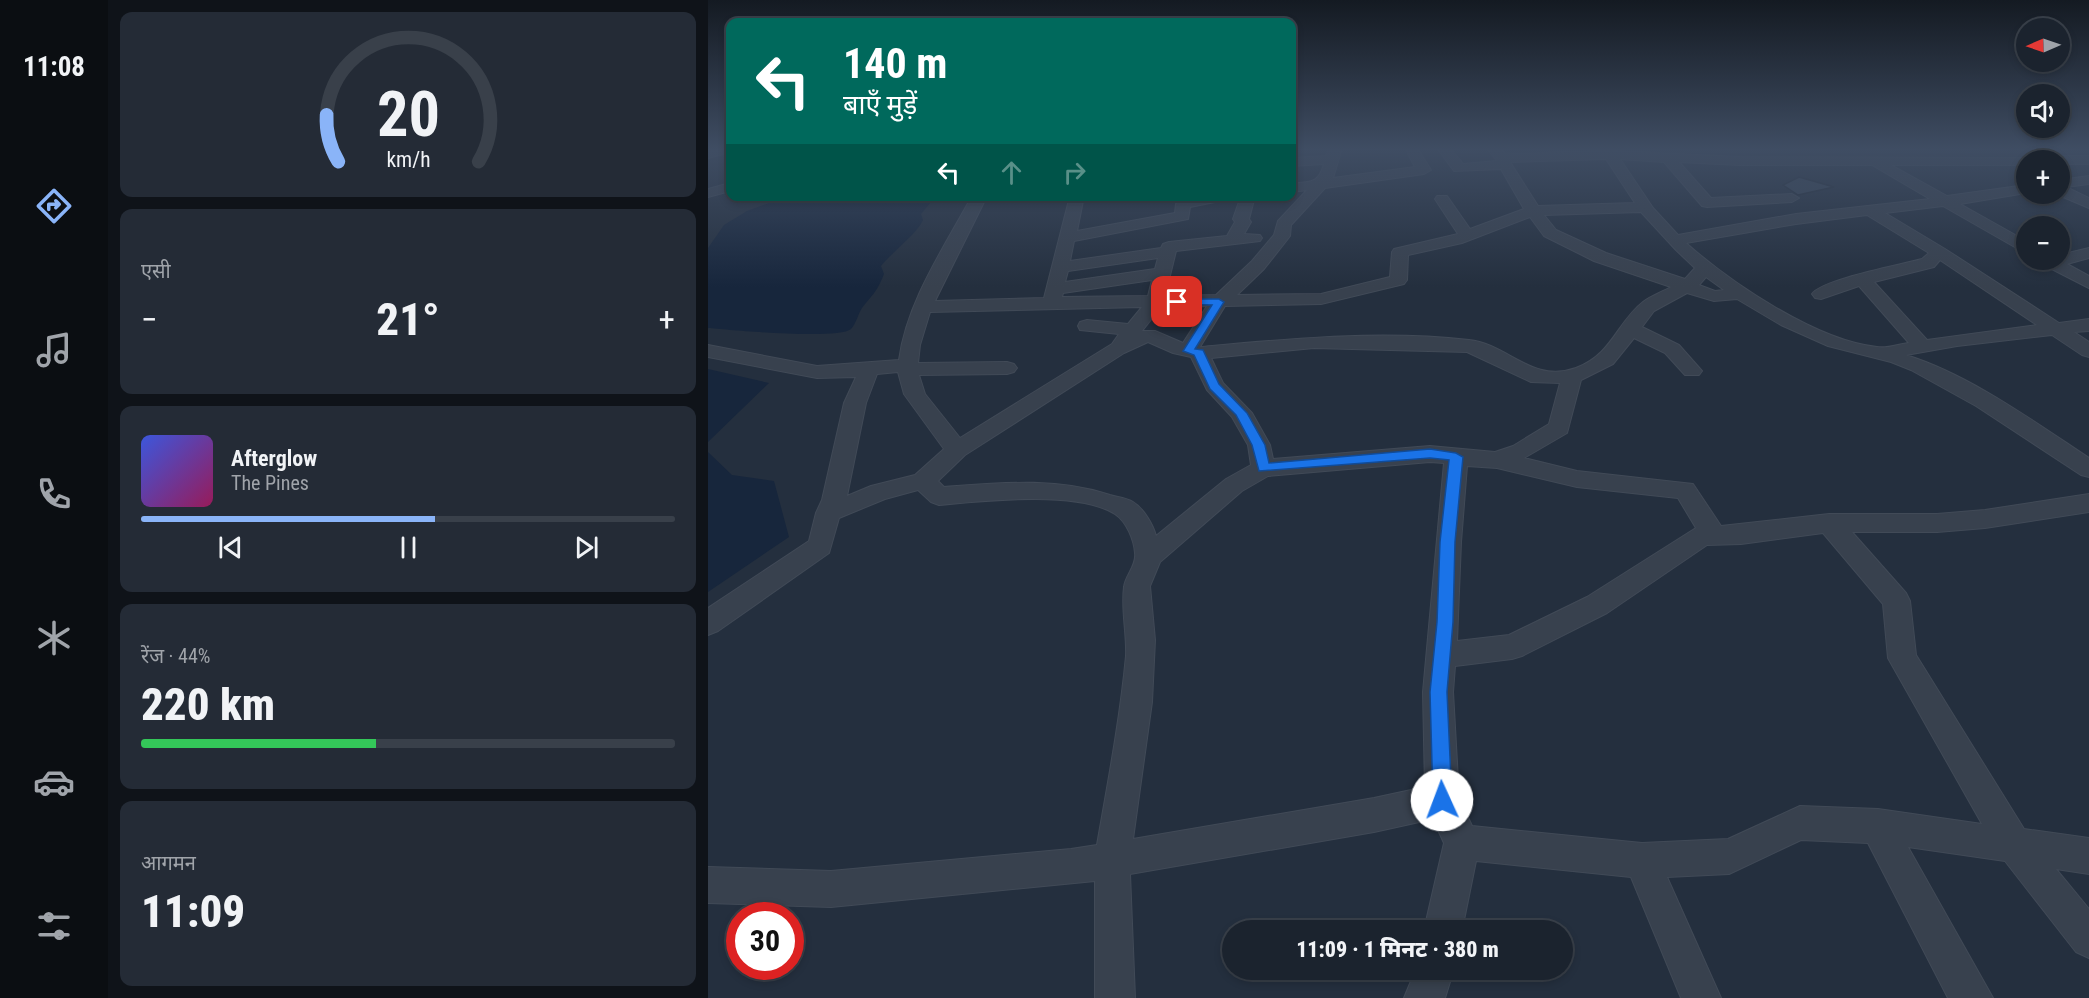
<!DOCTYPE html>
<html lang="hi">
<meta charset="utf-8">
<style>
body{margin:0;font-family:"Roboto Condensed","Noto Sans Devanagari",sans-serif;background:#242b36;color:#f1f3f6;height:100vh;display:flex;flex-direction:column;font-size:22px;white-space:nowrap}
*{box-sizing:border-box;margin:0}
p{font-size:20px;color:#a0a4aa}
.icon{flex:none;width:33px;height:33px;fill:none;stroke:currentColor;stroke-width:2;stroke-linecap:round;stroke-linejoin:round}
.map{position:relative;flex:1;overflow:hidden}
.drawer{display:flex;flex-direction:column;gap:12px;padding:12px;background:#0f1319;width:600px}
.drawer>*{flex:none}
.guide{position:absolute;left:18px;top:18px;width:570px;height:183px;border-radius:12px;box-shadow:0 3px 9px #0003,0 0 0 2px #39404a;background:#00695c;color:#fff;overflow:hidden}
.needle{width:39px;rotate:268deg}
.buttons{position:absolute;left:1308px;top:18px;display:grid;gap:12px}
.buttons a{display:grid;place-items:center;width:54px;height:54px;border-radius:50%;background:#1b232e;box-shadow:0 3px 9px #0003,0 0 0 2px #39404a;font-size:30px}
.speed{position:absolute;left:18px;top:902px;display:flex;gap:12px;font-size:30px;font-weight:700;text-align:center}
.speed>*{display:grid;place-content:center;width:78px;height:78px;border-radius:50%;background:#1b232e;box-shadow:0 3px 9px #0003,0 0 0 2px #39404a;line-height:1}
.speed .limit{border:9px solid #d22;background:#fff;color:#111}
.pin{position:absolute;display:grid;place-items:center;width:51px;height:51px;color:#fff;margin:-26px;border-radius:12px;box-shadow:0 3px 9px #0006}
.me{position:absolute;width:66px;margin:-33px;rotate:358deg;stroke-linejoin:round;filter:drop-shadow(0 0 4px #0008)}
.turn{display:flex;align-items:center;gap:21px;height:126px;padding:0 18px;font-size:27px}
.turn .icon{width:78px;height:78px;stroke-width:2.5}
.turn b{display:block;font-size:42px;line-height:51px}
.lanes{display:flex;align-items:center;height:57px;padding:0 18px;background:#0003;justify-content:center;gap:30px;direction:ltr}
.lanes .off{opacity:.35}
.big{font-size:45px;font-weight:800;line-height:1.1}
.drawer .card{flex:1;display:flex;flex-direction:column;justify-content:center;gap:9px;min-width:0;padding:0 21px;border-radius:12px;background:#242b36}
.drawer .dial{align-items:center;gap:0}
.dial svg{height:156px;overflow:visible;fill:none;stroke:#39404a;stroke-width:7;stroke-linecap:round;text-anchor:middle}
.dial text{fill:#f1f3f6;stroke:none}
.song{display:flex;align-items:center;gap:18px}
.cover{width:72px;height:72px;border-radius:9px;background:linear-gradient(135deg,hsl(230 70% 55%),hsl(330 70% 35%))}
.played{height:6px;border-radius:3px;background:linear-gradient(90deg,#8ab4f8 55%,#39404a 55%)}
.keys{display:flex;justify-content:space-around;direction:ltr}
.heat{display:flex;justify-content:space-between;align-items:center;font-size:33px;direction:ltr}
.charge{height:9px;border-radius:4px;background:linear-gradient(90deg,#34c759 44%,#39404a 0)}
.trip{position:absolute;left:514px;top:920px;width:351px;height:60px;border-radius:30px;background:#1b232e;box-shadow:0 3px 9px #0003,0 0 0 2px #39404a;font-weight:800;line-height:60px;text-align:center}
main{display:flex;flex:1;min-height:0}
.tabs{display:flex;flex-direction:column;width:108px;justify-content:space-around;align-items:center;background:#0b0e12;color:#a0a4aa}
.tabs .icon{width:42px;height:42px}
.tabs .selected{color:#8ab4f8}
.tabs b{font-size:27px;color:#f1f3f6}
.map>svg:first-child{display:block}
</style>
<main>
<nav class="tabs">
<b>11:08</b>
<svg class="icon selected" aria-label="directions" viewBox="0 0 24 24"><path d="M12 3l9 9-9 9-9-9zM9 14v-3h6M13 9l2 2-2 2"/></svg>
<svg class="icon" aria-label="music" viewBox="0 0 24 24"><path d="M9 18V5l10-2v13"/><circle cx="6" cy="18" r="3"/><circle cx="16" cy="16" r="3"/></svg>
<svg class="icon" aria-label="phone" viewBox="0 0 24 24"><path d="M5 4h4l2 5-3 2q2 4 5 5l2-3 5 2v4C11 20 4 13 5 4z"/></svg>
<svg class="icon" aria-label="climate" viewBox="0 0 24 24"><path d="M12 3v18M4 7l16 10M4 17L20 7"/></svg>
<svg class="icon" aria-label="car" viewBox="0 0 24 24"><path d="M5 17H2v-5l4-1 3-4h7l3 4 3 1v5h-3M9 17h6M6 11h13"/><circle cx="7" cy="17" r="2"/><circle cx="17" cy="17" r="2"/></svg>
<svg class="icon" aria-label="filters" viewBox="0 0 24 24"><path d="M4 7h16M4 17h16"/><circle cx="9" cy="7" r="2"/><circle cx="15" cy="17" r="2"/></svg>
</nav>
<section class="drawer">
<div class="card dial"><svg viewBox="0 0 100 80">
<path d="M14 69A42 42 0 1 1 86 69"/>
<path d="M14 69A42 42 0 0 1 8 45" stroke="#8ab4f8"/>
<text x="50" y="56" font-size="32" font-weight="700">20</text>
<text x="50" y="72" font-size="11">km/h</text>
</svg></div>
<div class="card"><p>एसी</p>
<div class="heat"><a>−</a><b class="big">21°</b><a>+</a></div>
</div>
<div class="card">
<div class="song"><i class="cover"></i><div><b>Afterglow</b><p>The Pines</p></div></div>
<div class="played"></div>
<div class="keys"><svg class="icon" aria-label="previous" viewBox="0 0 24 24"><path d="M18 5L8 12l10 7zM5 5v14"/></svg><svg class="icon" aria-label="pause" viewBox="0 0 24 24"><path d="M8 5v14M16 5v14"/></svg><svg class="icon" aria-label="next" viewBox="0 0 24 24"><path d="M6 5l10 7-10 7zM19 5v14"/></svg></div>
</div>
<div class="card"><p>रेंज · 44%</p><b class="big">220 km</b><div class="charge"></div></div>
<div class="card"><p>आगमन</p><b class="big">11:09</b></div>
</section>
<div class="map">
<svg width="1381" height="998" viewBox="0 0 1381 998">
<rect width="100%" height="100%" fill="#242f3e"/>
<!-- water -->
<path fill="#17263c" d="M69 196H223L224 201 213 214 215 220C209 234 185 251 173 266L176 274C169 292 165 294 154 308 150 314 148 324 143 329 130 340 22 330 0 328V248L16 225 39 211 61 203Z
M0 369 61 383 0 442Z
M0 452 24 475 66 481 81 537 0 592Z"/>
<!-- building -->
<path fill="#364354" stroke="#1f2835" stroke-width="1.5" d="M1091 177 1126 187 1090 195 1075 185Z"/>
<g fill="none" stroke-linecap="round" stroke-linejoin="round">
<!-- minor casing -->
<g stroke="#414a57" stroke-width="2">
<path id="minor" d="M8 148H22V152L0 158V150Z
M621 148H634L625 178 707 167 697 148H709L723 170 716 174 617 188 583 225 582 236 556 269 529 295 613 294 682 277 684 252 686 249 750 234 727 199 729 196H739L762 229 816 209 793 169 746 171 729 148H742L755 164 789 161 779 148H792L797 153 810 154 891 151 889 148H902L906 151 1031 157 1323 158 1324 160H1318V165H1183L1239 196 1318 185V193L1252 204 1318 241V252L1312 250 1235 206 1177 213 1237 249 1351 323 1381 319V331L1366 332 1381 342V357L1374 355 1344 335 1249 346 1198 355C1262 375 1325 421 1381 458V477L1373 475 1268 406 1203 370 1183 362 1120 346 1073 325 1029 299 1006 301 979 293 946 311 934 327 971 345 994 371 991 375H977L957 353 926 338 905 364 873 380 859 433 816 458 869 471 985 484 1013 526 1121 514H1229L1277 510 1381 494V512L1277 528 1229 532H1144L1198 593 1202 601 1208 655 1316 829 1381 838V874L1348 869 1381 909V958L1368 952 1297 861 1200 847 1285 998H1240L1160 843 1093 840 1021 874 959 877 1013 998H973L923 877 768 861 754 930H716L736 843 725 819 666 832 422 874 427 998H387V881L123 907 0 903V867L123 871 363 849 389 845C400 782 412 719 418 656 419 633 413 610 416 587 417 576 429 565 427 553 426 540 419 522 407 514 370 490 274 501 231 505L223 502 210 490 177 499 131 518 121 553 10 631 0 635V608L101 541 108 513 114 500 136 403 148 377 109 378 0 357V345L109 366 191 360C199 301 236 248 264 196H279L227 301 336 298 362 196H376L369 231 467 213 468 204C480 192 508 196 524 196L522 199 482 207 480 219 366 241 362 261 453 248 455 244 461 242 519 236 527 222 525 219 533 196H547L541 219 543 222 536 234 552 235 554 238 552 241 468 251 457 296 508 295 544 261 566 235 570 221 599 190 584 192V184C602 181 610 185 616 164L584 166V158L618 156ZM898 159 927 203 830 206 802 162ZM912 159 956 162 994 206 999 207 1084 202 1091 198 1084 194 1003 198 971 162 1031 165H1164L1222 199 1088 214 970 235 945 208ZM933 212 968 250 987 268 977 279 898 253 848 230 836 215ZM1159 215 1221 253 1214 259C1193 265 1115 279 1104 294L1107 298 1113 299 1151 286 1201 343C1191 344 1179 349 1169 347 1109 341 1023 283 978 243L1088 224ZM822 217 836 236 886 261 963 287C954 292 943 296 935 302 909 322 904 355 868 368 824 384 800 344 761 340 671 330 581 339 492 347L517 306 613 304 696 284 699 280 700 255 754 243ZM450 258 447 269 357 282 360 271ZM1232 260 1329 325 1219 340 1166 282 1226 267ZM998 277 1016 290 1007 291 991 285ZM444 280 440 296 354 297 355 293ZM499 306 475 343 447 331H434L453 307ZM434 307 420 324 379 320 372 322 370 326 372 330 411 334 404 344 252 438 217 394 211 375 299 374 306 372 309 368 306 364 299 362 210 363 212 345 222 312ZM440 342 465 353 483 357 499 390 524 417 540 445 543 465 518 479 448 536C445 524 435 508 425 502 419 498 409 497 402 495 348 477 292 483 236 487L230 481 257 455 416 353ZM606 348 759 352 823 382 852 383 841 424 805 446 787 452 722 446 565 459 562 445 544 413 515 383 503 358ZM190 372 196 394 236 449 207 475 163 486 139 496 158 403 169 374ZM722 462 736 463 715 692 717 787 666 798 425 839 444 702 447 640 442 586 452 562 534 491 560 476ZM759 466 789 468 869 487 970 498 988 528 879 597 801 635 749 641 753 542ZM1115 533 1175 604 1180 658 1274 824 1170 809 1092 806 1020 839 934 843 764 826 751 798 745 692 747 666 804 659 814 656 899 613 999 545 1033 544Z
M1332 156H1381V164H1352V160H1325Z
M1381 176V184L1358 187 1381 198V208L1348 194H1352V180Z
M22 183V191L0 197V189Z
M1381 248V258L1359 264 1381 276V288L1334 264 1332 260H1352V255Z
M708 969H746L737 998H696Z"/>
</g>
<!-- minor -->
<use href="#minor" fill="#38414e" fill-rule="evenodd"/>
</g>
<!-- sky -->
<linearGradient id="sky" x2="0" y2="1"><stop stop-color="#141a22"/><stop offset="0.52" stop-color="#3f4d63"/><stop offset="1" stop-color="#3f4d63" stop-opacity="0"/></linearGradient>
<rect width="1381" height="287" fill="url(#sky)"/>
<!-- route -->
<path fill="#1a73e8" stroke="#114b97" stroke-width="1.5" d="M469 299H511L516 302 487 349 495 350 511 384 539 413 557 445 561 463 722 449 748 453 755 457 747 542 745 622 739 692 744 800 741 807 734 810 727 807 725 800 722 692 729 622 732 542 741 460 722 458 551 471 544 445 528 415 502 389 486 355 475 351 504 305 465 304V300Z"/>
</svg>
<div class="buttons">
<a><svg class="needle" viewBox="-14 -14 28 28"><path d="M0-13l5 13h-10z" fill="#e53935"/><path d="M0 13l5-13h-10z" fill="#a0a4aa"/></svg></a>
<a><svg class="icon" aria-label="sound" viewBox="0 0 24 24"><path d="M4 9h4l5-4v14l-5-4H4zM17 9q2 3 0 6"/></svg></a>
<a>+</a>
<a>−</a>
</div>
<div class="speed"><div class="limit">30</div></div>
<div class="pin" style="left:469px;top:302px;background:#d93025"><svg class="icon" aria-label="arrive" viewBox="0 0 24 24"><path d="M6 21V4h12l-3 4 3 4H6"/></svg></div>
<svg class="me" style="left:734px;top:800px" viewBox="-20 -20 40 40"><circle r="19" fill="#fff"/><path d="M0-13L10 11 0 6-10 11z" fill="#1a73e8"/></svg>
<div class="trip">11:09 · 1 मिनट · 380 m</div>
<div class="guide">
<div class="turn"><svg class="icon" aria-label="left" viewBox="0 0 24 24"><path d="M17 20v-9H6M10 6l-5 5 5 5"/></svg><div><b>140 m</b>बाएँ मुड़ें</div></div>
<div class="lanes"><svg class="icon" aria-label="left" viewBox="0 0 24 24"><path d="M17 20v-9H6M10 6l-5 5 5 5"/></svg><svg class="icon off" aria-label="ahead" viewBox="0 0 24 24"><path d="M12 20V5M6 11l6-6 6 6"/></svg><svg class="icon off" aria-label="right" viewBox="0 0 24 24"><path d="M7 20v-9h11M14 6l5 5-5 5"/></svg></div>
</div>
</div>
</main>
